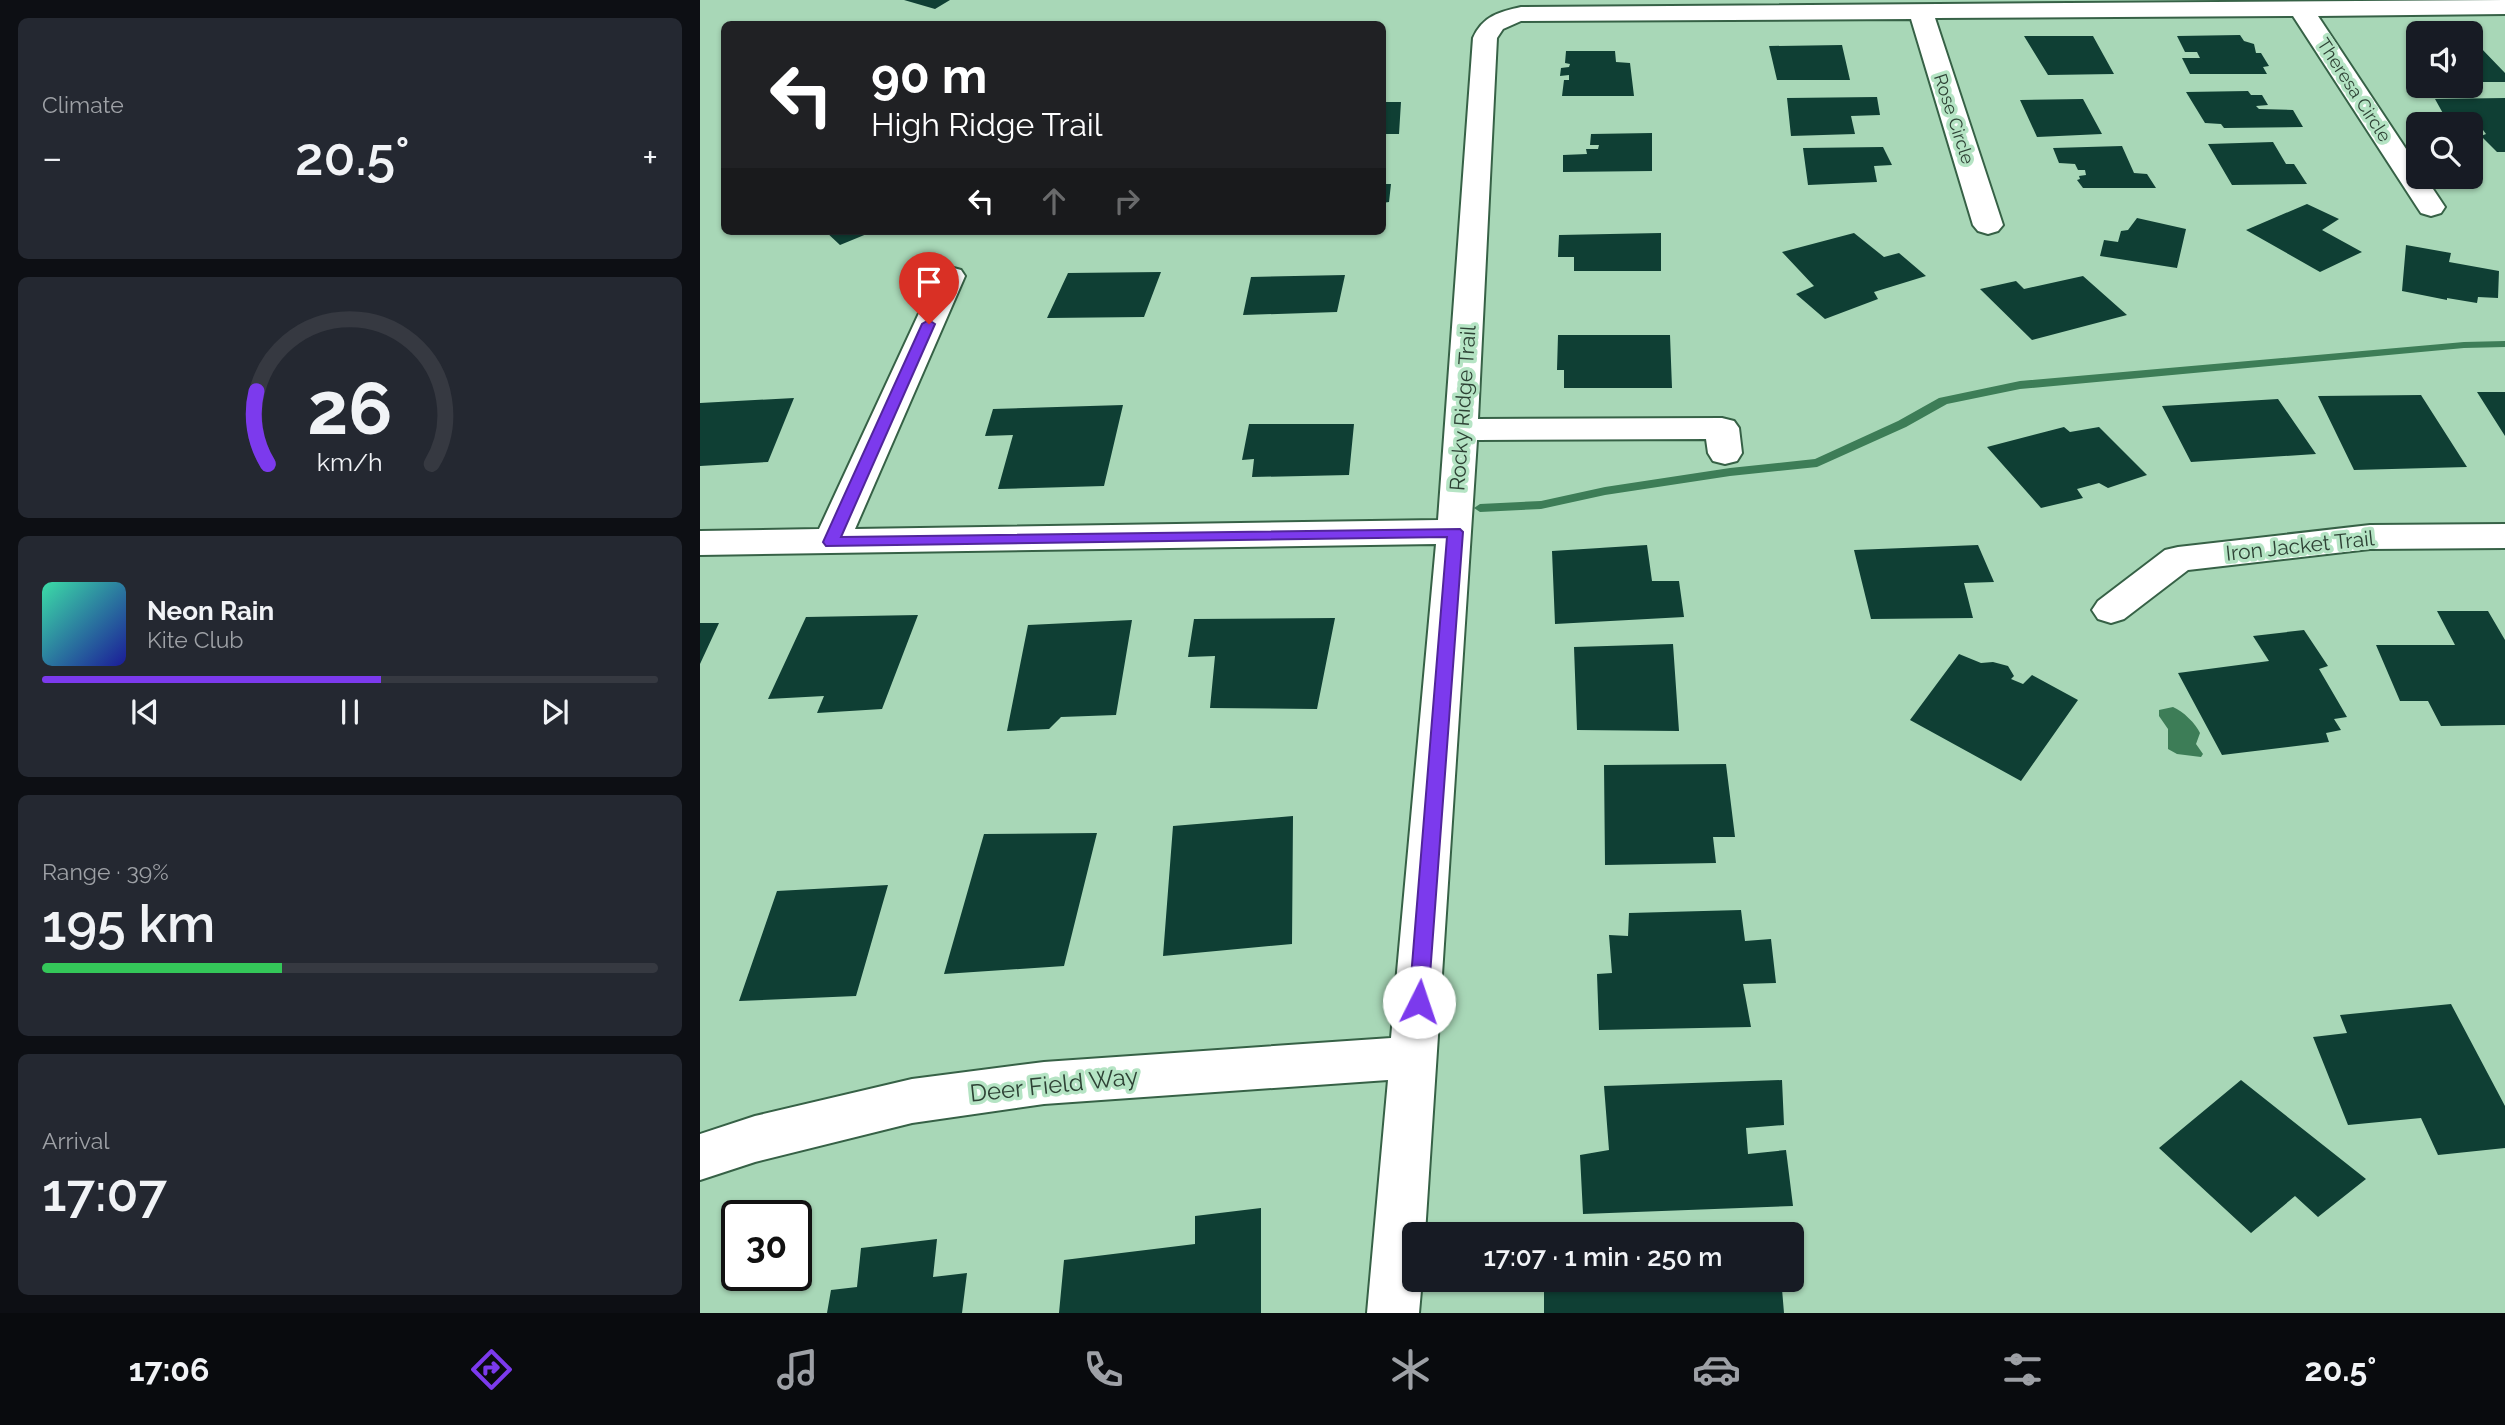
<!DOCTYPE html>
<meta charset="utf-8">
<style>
body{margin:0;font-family:Raleway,sans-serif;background:#242831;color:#f1f3f6;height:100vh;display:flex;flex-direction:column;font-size:26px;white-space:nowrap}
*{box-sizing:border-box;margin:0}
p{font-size:23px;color:#9ea1a6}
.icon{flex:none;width:38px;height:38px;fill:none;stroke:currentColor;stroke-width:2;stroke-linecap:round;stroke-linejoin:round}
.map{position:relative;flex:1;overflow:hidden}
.drawer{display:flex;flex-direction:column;gap:18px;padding:18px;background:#0d0f14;width:700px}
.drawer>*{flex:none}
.banner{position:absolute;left:21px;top:21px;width:665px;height:214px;border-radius:10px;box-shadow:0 2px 5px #0004;background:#202124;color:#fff;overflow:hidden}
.buttons{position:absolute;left:1706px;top:21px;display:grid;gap:14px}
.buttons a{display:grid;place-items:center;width:77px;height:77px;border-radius:10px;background:#171b24;box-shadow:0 2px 5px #0004;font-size:35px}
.speed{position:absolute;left:21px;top:1200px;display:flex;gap:14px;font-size:35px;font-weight:700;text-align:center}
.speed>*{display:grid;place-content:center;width:91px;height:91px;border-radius:50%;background:#171b24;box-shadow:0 2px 5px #0004;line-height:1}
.speed .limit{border:4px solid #111;border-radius:10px;background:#fff;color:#111}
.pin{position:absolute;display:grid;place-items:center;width:60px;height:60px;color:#fff;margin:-72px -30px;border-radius:50% 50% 50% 0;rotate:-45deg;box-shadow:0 0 7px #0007}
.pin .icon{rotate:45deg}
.me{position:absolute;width:77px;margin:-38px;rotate:4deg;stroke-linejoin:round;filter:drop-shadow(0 0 5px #0008)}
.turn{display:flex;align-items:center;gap:24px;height:147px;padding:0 35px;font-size:32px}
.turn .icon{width:91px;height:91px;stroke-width:2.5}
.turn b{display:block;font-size:49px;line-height:60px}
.lanes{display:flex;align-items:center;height:66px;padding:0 35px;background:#0003;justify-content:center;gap:35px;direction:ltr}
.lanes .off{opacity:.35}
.big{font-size:52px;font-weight:600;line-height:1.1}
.drawer .widget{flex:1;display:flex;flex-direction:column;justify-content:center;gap:10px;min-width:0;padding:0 24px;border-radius:10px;background:#242831}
.drawer .dial{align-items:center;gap:0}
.dial svg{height:182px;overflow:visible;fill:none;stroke:#363941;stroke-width:7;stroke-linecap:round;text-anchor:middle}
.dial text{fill:#f1f3f6;stroke:none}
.song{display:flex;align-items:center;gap:21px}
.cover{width:84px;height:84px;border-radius:10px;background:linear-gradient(135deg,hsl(160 70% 55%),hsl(240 70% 35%))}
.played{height:7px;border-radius:4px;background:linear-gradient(90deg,#7c3aed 55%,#363941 55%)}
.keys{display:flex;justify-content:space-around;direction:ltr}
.heat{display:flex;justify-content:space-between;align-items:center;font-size:38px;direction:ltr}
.charge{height:10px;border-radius:5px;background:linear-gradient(90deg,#34c759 39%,#363941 0)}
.trip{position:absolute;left:702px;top:1222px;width:402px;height:70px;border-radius:10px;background:#171b24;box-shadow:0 2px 5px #0004;font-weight:600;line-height:70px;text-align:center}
.tab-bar{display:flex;height:112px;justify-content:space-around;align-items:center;background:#090b0e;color:#9ea1a6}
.tab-bar .icon{width:49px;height:49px}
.tab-bar .on{color:#7c3aed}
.tab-bar b{font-size:32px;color:#f1f3f6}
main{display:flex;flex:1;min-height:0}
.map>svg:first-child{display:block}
</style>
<main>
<section class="drawer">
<div class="widget"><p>Climate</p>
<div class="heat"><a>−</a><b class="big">20.5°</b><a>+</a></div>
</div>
<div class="widget dial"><svg viewBox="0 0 100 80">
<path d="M14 69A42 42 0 1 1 86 69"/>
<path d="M14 69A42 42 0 0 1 9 37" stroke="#7c3aed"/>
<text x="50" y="56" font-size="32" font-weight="700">26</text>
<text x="50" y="72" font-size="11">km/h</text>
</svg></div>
<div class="widget">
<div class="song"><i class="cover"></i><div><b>Neon Rain</b><p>Kite Club</p></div></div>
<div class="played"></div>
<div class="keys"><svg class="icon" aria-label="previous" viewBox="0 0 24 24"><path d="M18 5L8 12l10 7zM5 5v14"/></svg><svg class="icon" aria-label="pause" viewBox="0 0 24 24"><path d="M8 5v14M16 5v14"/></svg><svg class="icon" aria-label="next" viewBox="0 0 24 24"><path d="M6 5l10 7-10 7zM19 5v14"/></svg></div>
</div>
<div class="widget"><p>Range · 39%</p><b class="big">195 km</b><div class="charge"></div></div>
<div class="widget"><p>Arrival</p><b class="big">17:07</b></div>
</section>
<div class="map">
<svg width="1805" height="1313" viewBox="0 0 1805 1313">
<rect width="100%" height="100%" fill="#a8d7b7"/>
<!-- water -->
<path fill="#3d7d57" d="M1473 707C1483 711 1496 724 1500 733L1496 744 1503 754 1501 757 1477 754 1468 749V729L1459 716V710Z"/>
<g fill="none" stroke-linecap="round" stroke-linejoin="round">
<!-- stream -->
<path fill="#3d7d57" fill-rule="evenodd" d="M1805 341V347L1764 348 1320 389 1247 404 1206 427 1117 467 1030 476 905 495 841 509 780 512 774 508 780 504 841 501 905 487 1030 468 1115 459 1198 421 1239 398 1320 381 1764 342Z"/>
</g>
<!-- building -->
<path fill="#0f3f34" d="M204 0H250L235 9Z
M1540 35 1544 41 1554 44 1556 53H1561L1569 66 1563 67 1567 74H1490L1482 58H1500L1497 52H1485L1477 36Z
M1324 36H1393L1414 74 1348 75Z
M1142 45 1150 80H1077L1069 46Z
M1779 46 1805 73V82H1771V47Z
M866 51H915L916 62 930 63 934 96H862L864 80H869V75L860 76 861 68 869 67 870 64 865 63Z
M1548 91 1551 95H1562L1568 105 1556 106 1559 109 1593 110 1603 127 1524 128 1521 124 1505 123 1486 92Z
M1177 97 1180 115 1151 116 1155 134 1091 136 1087 98Z
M1805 98V152H1797L1781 136 1786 134 1780 126H1771L1764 117H1745L1735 99Z
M1383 99 1402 134 1337 137 1320 100Z
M682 102H701L699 134H682Z
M952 133V171L863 172V155L887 154 886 149H898L899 145H890L891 134Z
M1573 142 1586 164H1594L1607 184 1532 185 1508 144Z
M1422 146 1434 173 1447 174 1456 188H1383L1377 180 1380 179 1379 176 1386 175 1385 170H1378L1375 164 1359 163 1353 148Z
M1183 147 1192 165 1174 166 1177 182 1108 185 1103 148Z
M682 184H691L689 202 682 203Z
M1607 204 1639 219 1622 230 1662 252 1620 272 1546 230Z
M1437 218 1486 229 1477 268 1400 256 1404 240 1418 242 1421 231 1428 230Z
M125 231H174L140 245Z
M961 233V271H874V257H858L859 235Z
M1154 233 1184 257 1199 253 1226 276 1174 292 1178 299 1125 319 1096 294 1114 286 1082 252Z
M1706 245 1751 253 1749 262 1799 271 1798 298 1778 297 1777 303 1747 298V300L1702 291Z
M461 272 444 317 347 318 368 273Z
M645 275 637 312 543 315 551 277Z
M1383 276 1427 315 1332 340 1280 289 1316 281 1324 289Z
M858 335H970L972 388H864V370H857Z
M1777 392H1805V436Z
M1721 395 1767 467 1654 470 1618 396Z
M94 398 68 462 0 466V403Z
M1578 399 1616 454 1491 462 1462 406Z
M423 405 404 486 298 489 313 435 285 436 293 409Z
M549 424H654L649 475 552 477 554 459 542 460Z
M1364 427 1370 432 1399 427 1447 475 1408 488 1399 483 1377 489 1383 498 1341 508 1287 447Z
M947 545 952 581H979L984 617 855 624 852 551Z
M1278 545 1294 582 1264 583 1273 618 1171 619 1154 550Z
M1737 611H1788L1805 640V725L1741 726 1728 701H1700L1676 645H1755Z
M218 615 182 709 117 713 124 696 68 699 106 617Z
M635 618 617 709 510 708 515 656 488 657 494 619Z
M432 620 416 715 361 717 349 729 307 731 328 625Z
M0 623H19L0 664Z
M1604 630 1628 666 1619 669 1647 717 1634 719 1641 730 1626 733 1629 742 1522 755 1478 673 1569 661 1553 636Z
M973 644 979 731 877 730 874 647Z
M1259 654 1281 663 1293 662 1308 666 1314 676 1311 679 1323 684 1332 675 1378 700 1321 781 1210 720Z
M1026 764 1035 837H1013L1016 863 905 865 904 765Z
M593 816 592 944 463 956 473 826Z
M397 833 364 966 244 974 284 834Z
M188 885 156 996 39 1001 77 891Z
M1041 910 1045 941 1071 939 1076 983 1043 984 1051 1027 899 1030 897 974 912 973 909 935 928 936 929 913Z
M1751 1004 1805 1106V1148L1738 1155 1721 1118 1648 1125 1613 1037 1647 1033 1640 1015Z
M1082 1080 1084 1125 1046 1128 1048 1154 1086 1150 1093 1206 883 1214 880 1155 909 1150 904 1086Z
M1541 1080 1666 1179 1618 1217 1595 1196 1551 1233 1459 1148Z
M561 1208V1313H359L364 1260 495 1244V1216Z
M237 1239 233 1277 267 1273 262 1313H127L131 1290 157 1287 161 1248Z
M844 1286 1082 1289 1084 1313H844Z"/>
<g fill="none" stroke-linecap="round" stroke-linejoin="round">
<!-- minor casing -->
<g stroke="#366146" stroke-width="4">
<path id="minor" d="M1805 0V14L1618 16 1718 167V177H1725L1745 207 1741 213 1731 216 1721 213 1717 207 1593 16 1235 18 1303 225 1298 231 1288 234 1278 231 1273 225 1211 19 821 21 803 29 797 38 778 419 1022 418 1034 421 1039 428 1042 453 1037 461 1025 464 1013 461 1008 453 1006 439 777 440 725 1234H714V1279H722L719 1313H667L688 1080 344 1104 212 1123 55 1162 0 1180V1134L55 1116 212 1079 344 1062 691 1038 736 544 0 555V531L119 529 239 270 250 267 261 270 265 276 155 529 738 520 773 38C783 16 799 12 821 7Z
M1805 524V548L1670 549 1488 570 1424 619 1411 623 1398 619 1392 610 1398 601 1465 550 1478 547 1670 525Z"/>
</g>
<!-- minor -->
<use href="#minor" fill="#fff" fill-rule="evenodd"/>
</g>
<!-- route -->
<path fill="#7c3aed" stroke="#51269a" stroke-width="2" d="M229 320 235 324 141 537 760 529 763 532 728 1002 725 1008 719 1010 712 1008 709 1002 747 537 126 546 123 542 222 324Z"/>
<g text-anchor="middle" stroke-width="7" stroke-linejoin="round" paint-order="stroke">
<!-- far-street labels -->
<g font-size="18" fill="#2e4235" stroke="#b5e4c4">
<text transform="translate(1654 90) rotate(57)" y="6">Theresa Circle</text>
<text transform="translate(1254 119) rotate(72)" y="6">Rose Circle</text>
</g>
<!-- street labels -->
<g font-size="21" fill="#2e4235" stroke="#b5e4c4">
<text transform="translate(763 408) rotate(-86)" y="7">Rocky Ridge Trail</text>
<text transform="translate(1600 546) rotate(-6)" y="7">Iron Jacket Trail</text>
</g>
<!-- near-street labels -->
<g font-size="24" fill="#2e4235" stroke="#b5e4c4">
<text transform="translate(354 1085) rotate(-6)" y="8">Deer Field Way</text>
</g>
</g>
</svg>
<div class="buttons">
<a><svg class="icon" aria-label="sound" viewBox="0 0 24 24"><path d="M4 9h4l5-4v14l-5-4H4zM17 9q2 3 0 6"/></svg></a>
<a><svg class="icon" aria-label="search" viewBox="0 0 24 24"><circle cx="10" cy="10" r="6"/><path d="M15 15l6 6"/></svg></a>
</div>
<div class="speed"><div class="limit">30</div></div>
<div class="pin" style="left:229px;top:324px;background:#d93025"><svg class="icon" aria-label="arrive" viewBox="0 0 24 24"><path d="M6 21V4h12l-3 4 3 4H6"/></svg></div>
<svg class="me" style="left:719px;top:1002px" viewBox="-20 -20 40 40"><circle r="19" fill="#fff"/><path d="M0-13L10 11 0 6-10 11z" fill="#7c3aed"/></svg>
<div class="trip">17:07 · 1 min · 250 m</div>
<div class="banner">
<div class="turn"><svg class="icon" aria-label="left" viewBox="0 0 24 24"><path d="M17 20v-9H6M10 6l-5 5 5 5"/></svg><div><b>90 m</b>High Ridge Trail</div></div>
<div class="lanes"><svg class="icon" aria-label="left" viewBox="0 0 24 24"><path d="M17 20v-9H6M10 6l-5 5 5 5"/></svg><svg class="icon off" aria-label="ahead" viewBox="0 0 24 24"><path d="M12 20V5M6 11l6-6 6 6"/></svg><svg class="icon off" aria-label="right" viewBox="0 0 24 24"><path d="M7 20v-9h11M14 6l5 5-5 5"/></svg></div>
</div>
</div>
</main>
<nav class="tab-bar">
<b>17:06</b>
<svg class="icon on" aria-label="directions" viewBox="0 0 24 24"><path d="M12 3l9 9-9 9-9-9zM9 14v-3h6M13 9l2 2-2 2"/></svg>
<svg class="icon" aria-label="music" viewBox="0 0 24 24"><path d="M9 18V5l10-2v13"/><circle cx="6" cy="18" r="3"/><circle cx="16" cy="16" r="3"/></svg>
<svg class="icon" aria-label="phone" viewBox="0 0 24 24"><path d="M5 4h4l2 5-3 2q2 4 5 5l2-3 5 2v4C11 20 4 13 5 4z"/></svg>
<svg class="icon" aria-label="climate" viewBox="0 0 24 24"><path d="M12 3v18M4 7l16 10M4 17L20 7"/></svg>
<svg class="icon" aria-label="car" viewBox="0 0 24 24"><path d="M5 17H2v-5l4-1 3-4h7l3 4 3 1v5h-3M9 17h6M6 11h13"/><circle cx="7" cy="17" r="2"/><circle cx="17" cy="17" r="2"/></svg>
<svg class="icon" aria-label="filters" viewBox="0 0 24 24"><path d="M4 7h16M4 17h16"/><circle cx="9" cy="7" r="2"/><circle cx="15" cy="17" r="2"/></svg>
<b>20.5°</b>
</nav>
